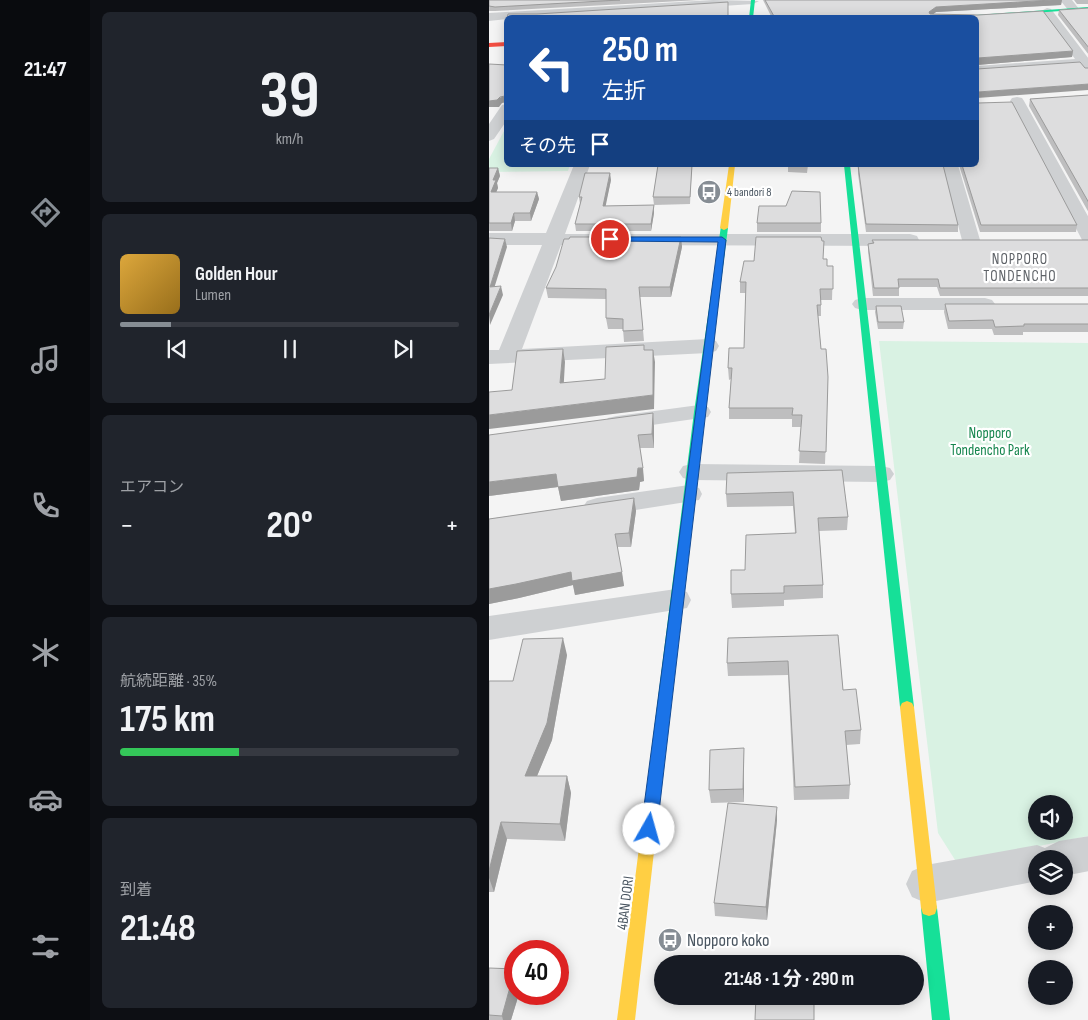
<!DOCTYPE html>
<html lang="ja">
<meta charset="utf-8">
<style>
body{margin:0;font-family:"Sofia Sans Condensed","Noto Sans JP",sans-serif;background:#20242c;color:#f1f3f6;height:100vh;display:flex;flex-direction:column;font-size:19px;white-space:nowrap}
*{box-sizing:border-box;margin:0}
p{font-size:16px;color:#9ea1a6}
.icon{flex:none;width:28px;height:28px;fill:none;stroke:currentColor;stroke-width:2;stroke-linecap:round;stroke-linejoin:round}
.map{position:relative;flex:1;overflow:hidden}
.sheet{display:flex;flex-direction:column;gap:12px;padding:12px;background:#0d0f14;width:399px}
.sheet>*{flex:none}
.guide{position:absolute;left:15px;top:15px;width:475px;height:152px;border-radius:8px;box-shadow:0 2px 12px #0003;background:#1a4fa0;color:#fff;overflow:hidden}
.buttons{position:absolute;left:539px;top:795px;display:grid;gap:10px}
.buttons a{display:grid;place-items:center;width:45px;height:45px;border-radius:50%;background:#171b24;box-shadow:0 2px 12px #0003;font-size:25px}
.speed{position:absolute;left:15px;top:940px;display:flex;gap:10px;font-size:25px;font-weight:700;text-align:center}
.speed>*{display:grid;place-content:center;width:65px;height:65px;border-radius:50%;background:#171b24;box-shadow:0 2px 12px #0003;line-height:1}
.speed .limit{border:8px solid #d22;background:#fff;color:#111}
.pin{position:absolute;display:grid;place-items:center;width:42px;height:42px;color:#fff;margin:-21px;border:2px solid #fff;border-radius:50%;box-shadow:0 1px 5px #0007}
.me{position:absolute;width:55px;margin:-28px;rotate:7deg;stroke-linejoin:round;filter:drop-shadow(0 0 4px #0008)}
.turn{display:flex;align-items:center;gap:18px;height:105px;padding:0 15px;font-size:22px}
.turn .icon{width:65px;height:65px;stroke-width:2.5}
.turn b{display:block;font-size:35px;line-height:42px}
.then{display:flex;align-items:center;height:48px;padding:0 15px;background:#0003;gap:10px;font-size:19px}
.big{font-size:38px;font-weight:700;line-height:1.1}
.sheet .tile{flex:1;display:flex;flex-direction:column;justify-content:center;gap:8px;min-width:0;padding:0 18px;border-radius:8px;background:#20242c}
.sheet .dial{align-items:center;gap:0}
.dial b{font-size:65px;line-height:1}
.song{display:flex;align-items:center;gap:15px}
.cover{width:60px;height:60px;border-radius:8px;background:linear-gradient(135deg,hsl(40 70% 55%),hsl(40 70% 35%))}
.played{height:5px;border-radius:2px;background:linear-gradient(90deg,#868d94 15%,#363941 15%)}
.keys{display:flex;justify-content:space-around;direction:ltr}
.heat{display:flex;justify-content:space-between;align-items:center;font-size:28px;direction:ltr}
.charge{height:8px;border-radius:4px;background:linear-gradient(90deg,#34c759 35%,#363941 0)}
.trip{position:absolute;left:165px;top:955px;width:270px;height:50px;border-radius:25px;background:#171b24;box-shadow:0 2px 12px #0003;font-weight:700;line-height:50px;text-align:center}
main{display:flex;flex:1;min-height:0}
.menu{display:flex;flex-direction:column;width:90px;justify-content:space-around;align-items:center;background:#090b0e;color:#9ea1a6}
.menu .icon{width:35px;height:35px}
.menu .current{color:#868d94}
.menu b{font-size:22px;color:#f1f3f6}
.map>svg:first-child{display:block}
</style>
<main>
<nav class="menu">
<b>21:47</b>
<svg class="icon current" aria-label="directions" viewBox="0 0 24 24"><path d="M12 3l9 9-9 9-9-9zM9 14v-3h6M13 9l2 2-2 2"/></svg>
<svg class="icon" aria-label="music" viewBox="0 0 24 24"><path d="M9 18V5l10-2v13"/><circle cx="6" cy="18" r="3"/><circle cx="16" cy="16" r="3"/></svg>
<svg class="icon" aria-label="phone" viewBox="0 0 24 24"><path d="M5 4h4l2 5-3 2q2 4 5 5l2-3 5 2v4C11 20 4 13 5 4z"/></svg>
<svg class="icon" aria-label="climate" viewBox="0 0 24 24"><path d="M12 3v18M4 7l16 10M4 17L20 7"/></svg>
<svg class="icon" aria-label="car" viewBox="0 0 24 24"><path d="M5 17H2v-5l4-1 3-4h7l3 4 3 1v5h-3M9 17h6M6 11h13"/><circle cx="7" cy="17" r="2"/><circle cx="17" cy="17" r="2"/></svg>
<svg class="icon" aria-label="filters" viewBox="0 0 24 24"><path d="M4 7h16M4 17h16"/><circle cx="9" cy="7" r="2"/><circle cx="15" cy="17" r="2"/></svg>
</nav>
<section class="sheet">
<div class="tile dial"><b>39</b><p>km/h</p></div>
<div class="tile">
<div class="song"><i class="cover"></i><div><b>Golden Hour</b><p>Lumen</p></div></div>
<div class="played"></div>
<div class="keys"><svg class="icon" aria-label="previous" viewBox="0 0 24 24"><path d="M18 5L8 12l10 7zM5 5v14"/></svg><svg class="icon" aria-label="pause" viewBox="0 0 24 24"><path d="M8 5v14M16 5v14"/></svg><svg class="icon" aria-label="next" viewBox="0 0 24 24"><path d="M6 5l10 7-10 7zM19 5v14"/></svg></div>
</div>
<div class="tile"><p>エアコン</p>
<div class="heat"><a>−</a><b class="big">20°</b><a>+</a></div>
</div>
<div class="tile"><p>航続距離 · 35%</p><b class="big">175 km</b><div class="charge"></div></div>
<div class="tile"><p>到着</p><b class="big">21:48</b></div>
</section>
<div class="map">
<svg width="600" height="1020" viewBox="0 0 600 1020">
<rect width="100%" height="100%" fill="#f4f4f4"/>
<!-- green -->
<path fill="#d9f2e3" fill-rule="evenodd" d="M15 131H17L18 165H81L79 171 0 172V159Z
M390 341 599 343V836L468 863 449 833ZM548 804H575V831H548Z"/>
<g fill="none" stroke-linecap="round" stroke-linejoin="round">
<!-- street -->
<path fill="#ced0d2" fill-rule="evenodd" d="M224 0 270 1 264 4 49 18H18V19L0 21V13Z
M571 0H583L590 9 584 12 580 11Z
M558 8 562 9 600 59V73L595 72 591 66 488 74V66L586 59 552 11Z
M528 97 533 98 535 101 600 218V241L593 240 591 236 521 101 523 98Z
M18 104V120L5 139 0 141V124L13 105Z
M85 165H101L76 234H421L428 236 430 240 428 244 421 246 72 245 33 349 219 339 227 341 230 346 227 351 219 353 0 364V350H10L53 245H0V233H57Z
M453 165H469L491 240 489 244 482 246 475 244 473 240Z
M373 298H496L503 300 506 304 503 308 496 310H373L366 308 363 304 366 300Z
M210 405 219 407 222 412 219 417 128 430 119 428 116 423 119 418 128 416Z
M203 464 392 466 401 468 405 474 401 480 392 482 203 480 194 478 190 472 194 466Z
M200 485 210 488 213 494 210 500 108 516 98 513 94 507 98 501 108 498Z
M187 589 198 592 202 600 198 608 0 640V616Z
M600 836V871L575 876V859H548V881L437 903 423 897 417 884 423 871 437 865 548 845 556 848 570 841Z"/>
<!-- fast -->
<path fill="#16e098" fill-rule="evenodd" d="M262 0H266L264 18H260Z
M600 7V9L477 18H445Z
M355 165H361L425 707 423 711 418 713 413 711 411 707Z
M232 226 239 228 215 412 176 754 174 758 169 760 164 758 162 754 205 412Z
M440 900 446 902 448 908 461 1020H443L432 908 434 902Z"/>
<!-- slow -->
<path fill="#ffcf43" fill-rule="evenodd" d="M240 165H246L239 228 235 230 231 228Z
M418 701 423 703 425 707 448 908 446 914 440 916 434 914 432 908 411 707 413 703Z
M169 748 174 750 176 754 146 1020H128L162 754 164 750Z"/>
<!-- jam -->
<path fill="#f24e42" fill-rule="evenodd" d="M18 42V46L0 47V43Z"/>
</g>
<!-- wall -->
<path fill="#bebebf" d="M0 0H211L6 11H0Z
M274 0H573L572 5 447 12 444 14 489 15 554 11 584 51 583 57 488 65V18H283Z
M585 0H600V4H588Z
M600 8V55L569 15 570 10Z
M600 95V213L540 106 541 99Z
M169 165H203L201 204 165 205 164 197Z
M299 165H319L318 173 299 172Z
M369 165H454L469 225V232H377L369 174Z
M470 165H488L588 225 587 232H491Z
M0 168H9L11 176 8 183 9 188 7 192H48L50 199 42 221H26L23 231H0Z
M122 180 116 206 165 205V213L162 231H87L86 224 91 204 90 197Z
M268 223H332V232H268Z
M192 237 193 247 182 297H151L155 341 135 342 134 329H119L117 318V299L59 298 57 288Z
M383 240H600V296H451L448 287H410V296H384L379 251V244L383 243Z
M334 259 338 266H344L343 300H332V316H329L332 349 339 377 336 464 310 463 312 427H303V419H240V408L242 379 240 380 239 368 255 348 257 293H251V282L265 261Z
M456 304H600V332H534V335H505L503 329H459L455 312Z
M387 306 415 322 414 329H389L386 312Z
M165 426V448H151L155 481 151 482 150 490 72 501 69 487 0 496Z
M353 470 359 517 358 530 330 531 334 585V598L295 600V606L243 608 242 594 256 570 306 533 304 506 238 507 237 494Z
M145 498 147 511 142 547H128L135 586 86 595 84 585 30 598 0 604V519Z
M349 635 354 690 372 730 371 744 357 745 361 785 360 799 305 800 299 675 239 676 238 663Z
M78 655 63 740 48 776H78L82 793 76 841 18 839 5 892H0V681H24Z
M255 748V802L222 803 220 790Z
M288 807V820L278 920 226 916 225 903Z
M0 968 26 994H30L22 1020H0Z"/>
<!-- shaded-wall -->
<path fill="#9b9b9b" d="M563 0H573L572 5 447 12 439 18 440 12 447 7Z
M584 51 583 57 488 65V59L489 58Z
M600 84V90L488 98V93L489 92Z
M16 96 18 102 13 103 10 107H0V101Z
M9 168 11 176 8 183 9 188 4 200 2 192 4 180Z
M121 173 122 180 115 214 114 206Z
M48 192 50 199 42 221 41 213Z
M165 205V213L162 231V224Z
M25 213 26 221 23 231 22 223Z
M192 237 193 247 182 297 181 287Z
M16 239 18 247 3 295 1 287Z
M12 286 14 295 1 325 0 315Z
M74 349 76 362 74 397 71 383Z
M164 350 166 362 165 409 0 429V415L164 395Z
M164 413 165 426V448L163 434Z
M154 468 155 481 151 482 150 490 72 501 69 487 0 496V482L67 474Z
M145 498 147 511 142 547 140 533Z
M82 572H133L135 586 86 595 84 585 30 598 0 604V589Z
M74 638 78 655 63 740 41 793 36 776Z
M255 748V802L254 789Z
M78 776 82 793 76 841 71 824Z
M288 807V820L278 920 277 907Z
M12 822 18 839 5 892 0 878V871Z
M26 969V994H30L22 1020H14L13 1016Z"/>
<!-- building -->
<path fill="#ddddde" stroke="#9b9b9b" d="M0 0H131L6 7 0 6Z
M276 0H563L447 7 440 12 441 14 489 15 554 11 584 51 489 58 488 59V18H286Z
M239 2V18H18L19 14H48Z
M600 8V48L570 10Z
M591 62 596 68H600V84L489 92 488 93V69Z
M0 64 18 65V98L16 96 11 97 8 100 0 101Z
M600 95V203L541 99Z
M488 102 489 103 523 102 588 225H492L473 165H488Z
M169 165H203L201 197H164Z
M369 165H454L469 225 377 224Z
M0 168H9L4 180H7L2 192H48L41 213H25L22 223H0Z
M96 173H121L114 206 165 205 162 224H86L93 197H90Z
M303 191 331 192 332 223H268L270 206H297Z
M81 237H192L181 287H150L154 330 134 331V319L117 318V289L57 288 67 267 75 239H80Z
M267 237H332L333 241H335L334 259H338V266H344V289H331L332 305H328L332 349H337L339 377 337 452 310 451 313 415H303L304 408H240L243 368H239L240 348H255L257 282H251L255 261H265Z
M0 238 16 239 1 287 12 286 0 315Z
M383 240H600V288H451L449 279H409L410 288H385L379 244 385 243Z
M456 304H600V324H535V326L506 327 504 320 460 321Z
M387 306H412L415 322H389Z
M155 345V350H164V395L0 415V392L23 390 28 351 74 349 71 383 116 379 117 347Z
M164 413 163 434 149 435 154 468H149L148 477 69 487 67 474 0 482V435Z
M353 470 359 517 329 518 334 585 295 586V593L242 594V570H256L257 535 307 533 304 492 237 494 238 473Z
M145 498 140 533 126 534 133 572 83 581 82 572 27 584 0 589V519Z
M349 635 354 690 367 689 372 730 356 731 361 785 306 787 299 661 238 663 239 638Z
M74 638 58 723 36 776H78L71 824 12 822 0 871V681H24L34 639Z
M255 748 254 789 220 790 221 750Z
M239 803 288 807 277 907 225 903Z
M0 968 26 969 13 1016 0 1015Z
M267 996H325V1020H266Z"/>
<!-- route -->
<path fill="#1a73e8" stroke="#114b97" d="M118 237H233L237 240 168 829 165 834 160 836 154 834 152 829 229 242 121 241H118Z"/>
<!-- icons -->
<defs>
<g id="bus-disc" transform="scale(1.25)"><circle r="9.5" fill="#868d94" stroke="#fff"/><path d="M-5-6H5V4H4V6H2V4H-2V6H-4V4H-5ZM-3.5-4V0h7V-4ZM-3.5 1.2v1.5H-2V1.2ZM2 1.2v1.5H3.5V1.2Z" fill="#fff"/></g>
</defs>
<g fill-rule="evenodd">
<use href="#bus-disc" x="220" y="192"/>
<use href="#bus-disc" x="181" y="940"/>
</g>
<g text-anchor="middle" stroke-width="4.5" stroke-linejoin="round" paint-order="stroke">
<!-- far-poi labels -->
<g font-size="12" fill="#4a5661" stroke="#fff" text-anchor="start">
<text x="238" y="196">4 bandori 8</text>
</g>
<!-- far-quarter labels -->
<g font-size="15" letter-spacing="1" fill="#5f6368" stroke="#fff">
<text x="531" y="264">NOPPORO<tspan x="531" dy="17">TONDENCHO</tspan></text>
</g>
<!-- park labels -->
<g font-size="15" fill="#17864f" stroke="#fff">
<text x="501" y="438">Nopporo<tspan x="501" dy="17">Tondencho Park</tspan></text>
</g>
<!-- street labels -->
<g font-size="15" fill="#4a5661" stroke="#fff">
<text transform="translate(136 903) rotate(-83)" y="5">4BAN DORI</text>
</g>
<!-- near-poi labels -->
<g font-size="18" fill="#4a5661" stroke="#fff" text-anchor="start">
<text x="198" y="946">Nopporo koko</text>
</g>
</g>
</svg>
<div class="buttons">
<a><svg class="icon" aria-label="sound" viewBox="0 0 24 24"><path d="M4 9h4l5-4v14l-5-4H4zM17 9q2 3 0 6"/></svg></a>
<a><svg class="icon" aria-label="layers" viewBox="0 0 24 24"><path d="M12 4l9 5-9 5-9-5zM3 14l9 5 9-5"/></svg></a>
<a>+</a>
<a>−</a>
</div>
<div class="speed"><div class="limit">40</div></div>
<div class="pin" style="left:121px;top:239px;background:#d93025"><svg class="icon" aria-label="arrive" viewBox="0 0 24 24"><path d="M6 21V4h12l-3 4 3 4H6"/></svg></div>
<svg class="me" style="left:160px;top:829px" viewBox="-20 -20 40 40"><circle r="19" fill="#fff"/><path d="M0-13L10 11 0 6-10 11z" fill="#1a73e8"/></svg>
<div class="trip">21:48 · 1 分 · 290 m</div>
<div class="guide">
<div class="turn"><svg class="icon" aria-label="left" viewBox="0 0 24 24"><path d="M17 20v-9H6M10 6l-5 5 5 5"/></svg><div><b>250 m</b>左折</div></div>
<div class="then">その先<svg class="icon" aria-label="arrive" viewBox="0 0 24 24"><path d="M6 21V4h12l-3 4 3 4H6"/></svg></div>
</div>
</div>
</main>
